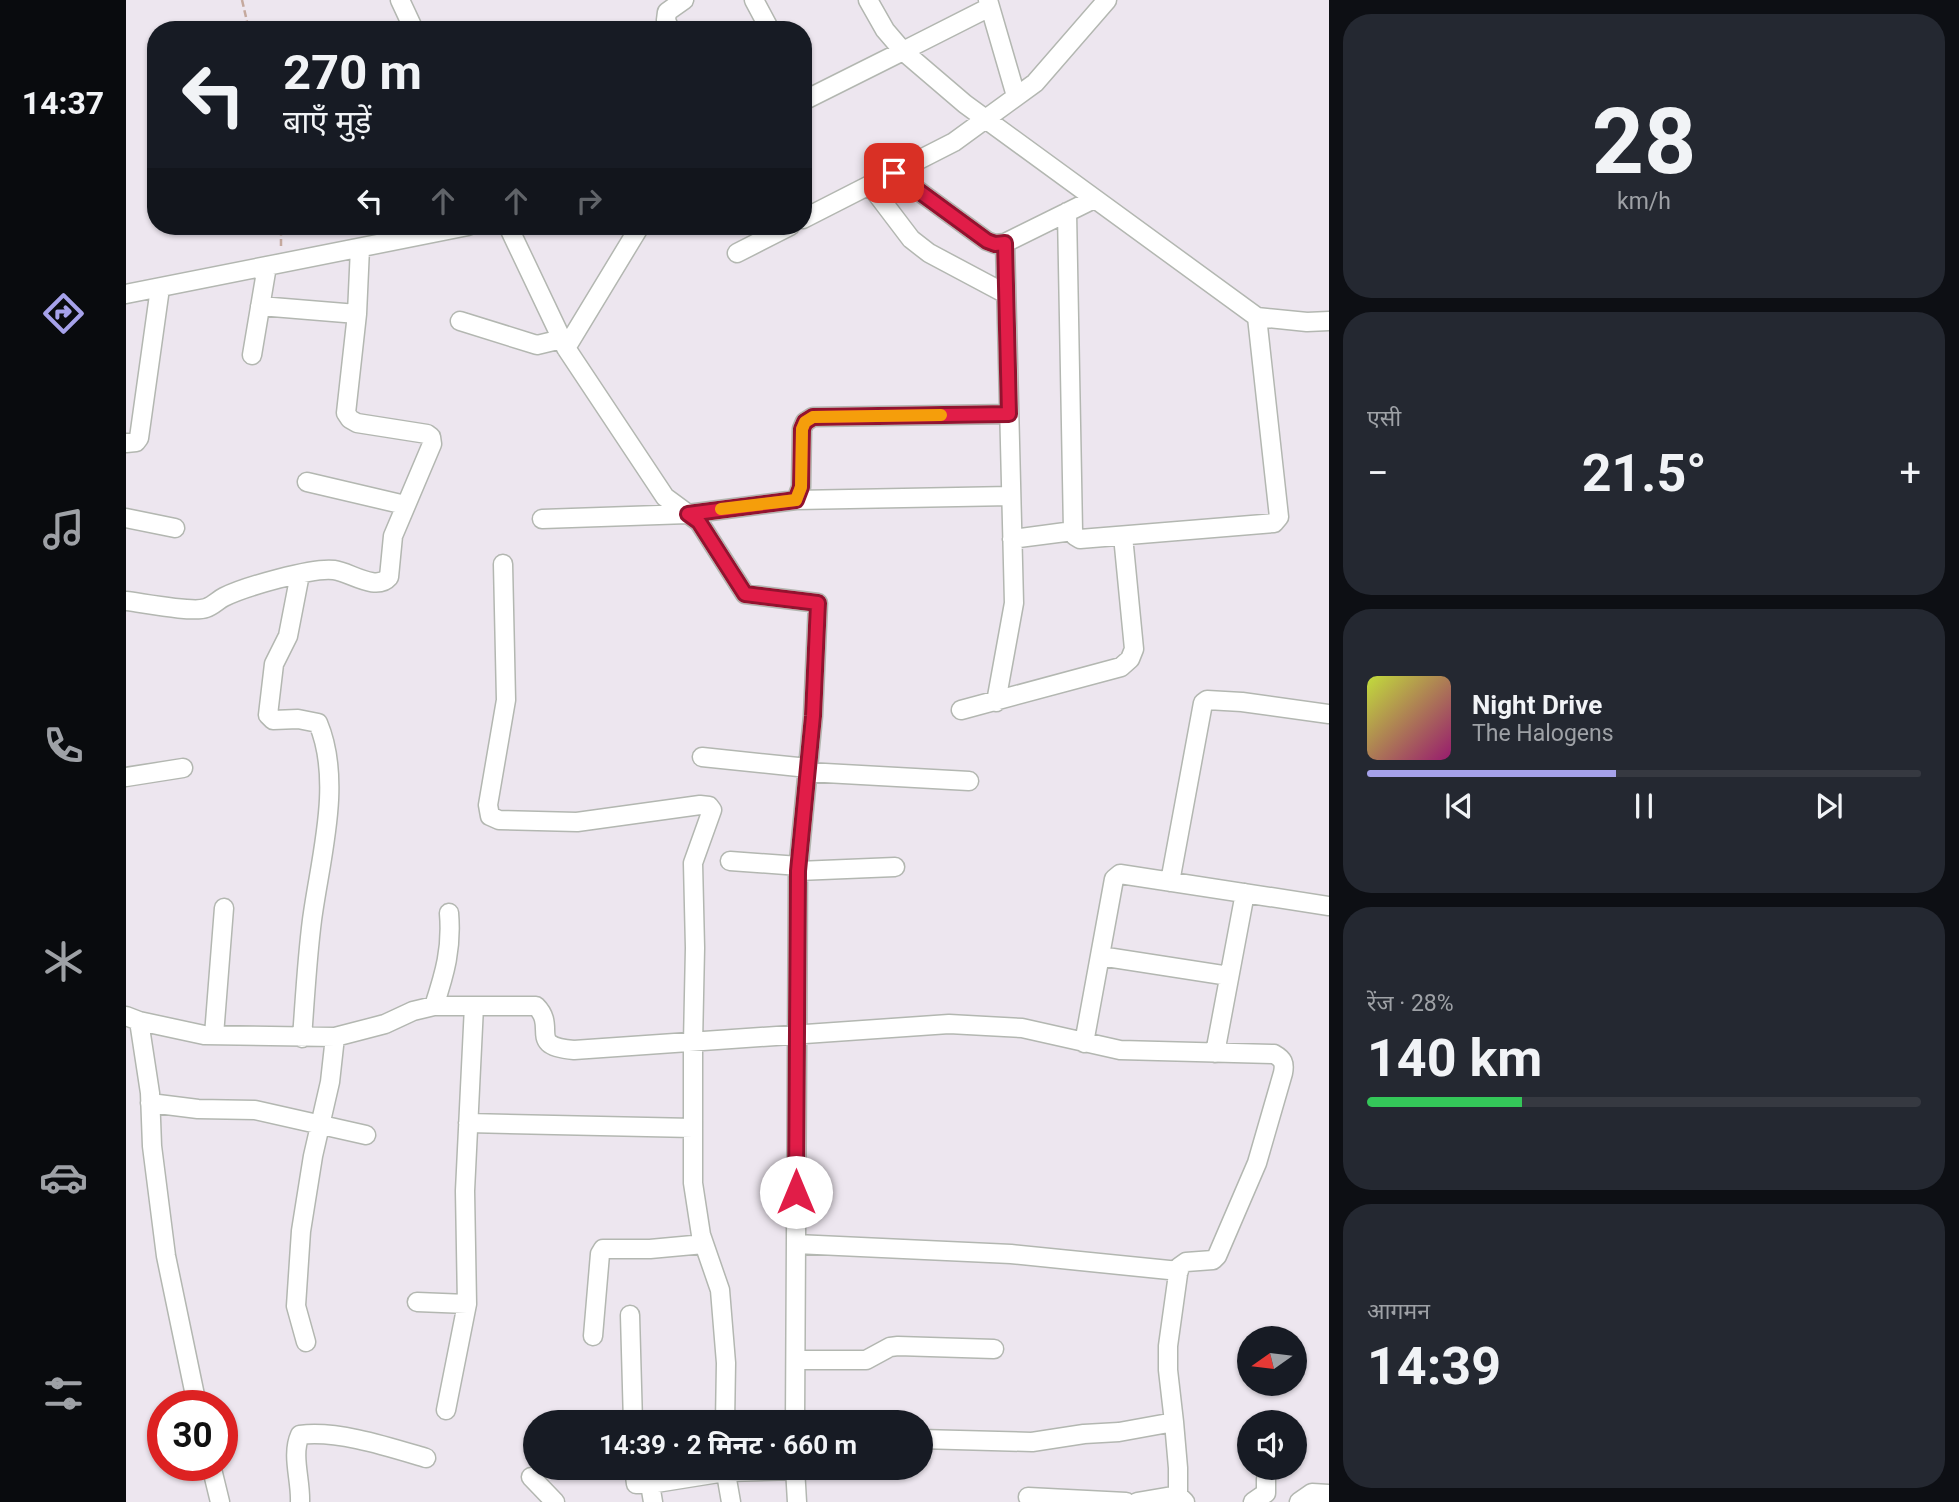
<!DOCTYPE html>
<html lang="hi">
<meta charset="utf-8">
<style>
body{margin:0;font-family:Roboto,"Noto Sans Devanagari",sans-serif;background:#242831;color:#f1f3f6;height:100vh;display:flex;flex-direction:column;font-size:26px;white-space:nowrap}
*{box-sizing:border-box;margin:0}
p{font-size:23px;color:#9ea1a6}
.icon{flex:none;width:38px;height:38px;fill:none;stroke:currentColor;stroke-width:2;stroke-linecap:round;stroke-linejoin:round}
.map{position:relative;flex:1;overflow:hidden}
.sheet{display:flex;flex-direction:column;gap:14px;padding:14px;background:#0d0f14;width:630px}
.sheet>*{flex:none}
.guide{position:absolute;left:21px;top:21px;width:665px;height:214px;border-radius:28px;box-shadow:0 2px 5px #0004;background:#171b24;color:#f1f3f6;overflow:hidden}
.needle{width:46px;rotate:256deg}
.fabs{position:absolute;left:1111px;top:1326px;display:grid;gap:14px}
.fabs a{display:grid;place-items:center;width:70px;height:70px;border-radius:50%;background:#171b24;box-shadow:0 2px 5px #0004;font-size:35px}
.speed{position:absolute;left:21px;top:1390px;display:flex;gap:14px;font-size:35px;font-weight:700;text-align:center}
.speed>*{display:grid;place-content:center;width:91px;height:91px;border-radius:50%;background:#171b24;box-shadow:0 2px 5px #0004;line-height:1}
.speed .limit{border:10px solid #d22;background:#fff;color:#111}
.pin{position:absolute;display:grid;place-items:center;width:60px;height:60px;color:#fff;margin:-30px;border-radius:14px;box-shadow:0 4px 10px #0006}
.me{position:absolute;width:77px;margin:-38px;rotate:0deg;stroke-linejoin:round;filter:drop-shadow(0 0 5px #0008)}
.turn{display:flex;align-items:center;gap:24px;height:147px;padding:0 21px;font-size:32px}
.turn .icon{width:91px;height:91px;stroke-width:2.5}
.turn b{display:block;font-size:49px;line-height:60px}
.lanes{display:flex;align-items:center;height:66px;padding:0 21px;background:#0003;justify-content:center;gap:35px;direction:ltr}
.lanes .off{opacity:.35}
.big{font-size:52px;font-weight:700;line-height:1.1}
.sheet .widget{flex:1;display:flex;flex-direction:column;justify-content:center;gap:10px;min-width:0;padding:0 24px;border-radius:28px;background:#242831}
.sheet .dial{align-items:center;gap:0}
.dial b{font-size:91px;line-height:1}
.song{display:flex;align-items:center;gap:21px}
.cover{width:84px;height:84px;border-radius:10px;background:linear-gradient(135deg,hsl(70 70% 55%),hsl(320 70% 35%))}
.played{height:7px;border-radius:4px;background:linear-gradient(90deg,#a6a2ea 45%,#363941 45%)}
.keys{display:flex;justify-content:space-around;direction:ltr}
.heat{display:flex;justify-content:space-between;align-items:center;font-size:38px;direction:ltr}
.charge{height:10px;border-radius:5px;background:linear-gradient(90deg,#34c759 28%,#363941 0)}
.trip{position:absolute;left:397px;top:1410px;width:410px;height:70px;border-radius:35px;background:#171b24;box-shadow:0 2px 5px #0004;font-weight:700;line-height:70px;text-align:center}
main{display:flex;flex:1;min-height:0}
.menu{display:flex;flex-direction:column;width:126px;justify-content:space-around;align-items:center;background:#090b0e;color:#9ea1a6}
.menu .icon{width:49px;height:49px}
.menu .active{color:#a6a2ea}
.menu b{font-size:32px;color:#f1f3f6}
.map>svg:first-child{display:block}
</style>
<main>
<nav class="menu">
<b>14:37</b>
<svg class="icon active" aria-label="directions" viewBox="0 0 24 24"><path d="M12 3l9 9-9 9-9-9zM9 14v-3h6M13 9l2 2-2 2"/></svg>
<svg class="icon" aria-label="music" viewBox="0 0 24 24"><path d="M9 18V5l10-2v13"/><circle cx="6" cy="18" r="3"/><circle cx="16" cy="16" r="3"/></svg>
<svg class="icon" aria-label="phone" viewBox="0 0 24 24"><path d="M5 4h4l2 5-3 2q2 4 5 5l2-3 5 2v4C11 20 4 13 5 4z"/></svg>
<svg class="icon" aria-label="climate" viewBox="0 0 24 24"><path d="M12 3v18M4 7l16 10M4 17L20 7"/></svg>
<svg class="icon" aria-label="car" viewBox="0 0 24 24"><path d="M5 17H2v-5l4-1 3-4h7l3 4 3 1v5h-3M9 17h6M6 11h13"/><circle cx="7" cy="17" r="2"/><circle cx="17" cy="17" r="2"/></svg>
<svg class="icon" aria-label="filters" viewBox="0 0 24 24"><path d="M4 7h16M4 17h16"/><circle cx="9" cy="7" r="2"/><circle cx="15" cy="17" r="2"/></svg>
</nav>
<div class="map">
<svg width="1203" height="1502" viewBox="0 0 1203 1502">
<rect width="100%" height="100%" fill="#ede6ef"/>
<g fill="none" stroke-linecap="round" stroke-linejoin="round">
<!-- minor casing -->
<g stroke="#b3b7b1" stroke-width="21">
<path id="minor" d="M274 0 288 30
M628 0 644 30
M742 0 759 30 777 51 864 7
M862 0 890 96
M544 30 540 20 541 12 558 0
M677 101 777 51 839 104 1131 317 1181 322 1203 321
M768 173 861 241 869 244 879 243 968 199
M744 185 785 239 803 253 880 294
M941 212 947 531 949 536 954 539 1148 523 1153 517 1131 317
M677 219 828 142 909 83 981 0
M382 226 440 348 539 497 573 522 619 594 692 603 687 716 672 871 669 1423
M611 253 664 226
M0 294 342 226
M134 306 231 314
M334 321 411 345 436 339
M440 348 514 226
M126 355 141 266
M0 443 10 442 13 438 34 288
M181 482 279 505
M670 500 675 487 676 429 679 422 687 417 883 414
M0 518 49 528
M416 519 562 514 670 500 885 496
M886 539 947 531
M377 564 380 700 362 805 364 816 373 820 451 822 574 805 583 806 586 810 567 863 569 948 567 1043V1183L575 1235 594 1290 600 1363 599 1423
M174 574 162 636 148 664 142 715 147 720 172 719 192 723C217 782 194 859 186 920 181 959 179 998 176 1038
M0 601C17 603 67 613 80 608 87 606 92 600 98 597 118 587 187 567 208 570 224 572 250 592 263 577L267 536 306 444 305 437 301 434 231 423 224 419 220 413 231 314 234 248
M870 702 888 603 879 243
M835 710 995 667 1004 659 1008 649 997 536
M576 757 682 768
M681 772 843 781
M0 777 57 768
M604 861 673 866
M672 871 769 867
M1044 882 1077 703 1081 700 1116 702 1203 714
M974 956 1103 976
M308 1006H348
M0 1016 13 1021 24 1093 26 1146 40 1256 71 1405
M13 1021 78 1035 209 1037 259 1024 287 1011 308 1006C319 973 326 948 323 913
M88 1035 98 908
M958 1043 988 879 994 874 1203 906
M1089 1053 1119 893
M24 1103 72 1109 129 1110 240 1135
M342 1123 567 1128
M670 1244 885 1254 1053 1271
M291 1302 341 1304 339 1191 348 1006H410C432 1028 400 1046 448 1050L823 1024 896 1028 994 1050 1148 1054C1157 1059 1159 1063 1157 1073L1131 1163 1091 1256 1087 1260 1060 1262 1053 1267 1042 1346V1370L1048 1422
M504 1315 507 1423
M467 1336 474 1254 477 1249H524L578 1244
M180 1342 170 1306 175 1231 187 1156 204 1082 209 1037
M670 1360H740L764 1347 772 1346 868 1349
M320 1410 341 1304
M794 1439 906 1442 958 1434 993 1432 1048 1422 1052 1468V1495L1059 1502
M85 1465 94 1502
M508 1468 510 1484H524
M599 1468 605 1502
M669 1468 671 1502
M405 1477 429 1502
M902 1497 1000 1502
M174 1502C175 1480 165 1455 174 1435 212 1430 263 1447 300 1458
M527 1502 524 1484 599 1472 669 1470
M1011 1502 1052 1495
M1127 1502 1140 1493V1479
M1173 1502 1186 1493 1203 1494"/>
</g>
<!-- path -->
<path stroke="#c5a99e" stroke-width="2.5" stroke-dasharray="7 3.5" stroke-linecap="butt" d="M116 0 123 30
M155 246V226"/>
<!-- minor -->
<use href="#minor" stroke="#fff" stroke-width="18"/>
</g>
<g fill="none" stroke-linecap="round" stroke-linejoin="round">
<!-- route casing -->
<g stroke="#92132f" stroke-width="18">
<path id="route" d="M670 1192 672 871 687 716 692 603 619 594 573 522 562 514 670 500 675 487 676 429 679 422 687 417 883 414 879 243 869 244 861 241 768 173"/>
</g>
<!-- route -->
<use href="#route" stroke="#e11d48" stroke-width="12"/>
<!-- slow -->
<path stroke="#f59e0b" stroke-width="12" d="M595 509 670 500 675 487 676 429 679 422 687 417 815 415"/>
</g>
</svg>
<div class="fabs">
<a><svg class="needle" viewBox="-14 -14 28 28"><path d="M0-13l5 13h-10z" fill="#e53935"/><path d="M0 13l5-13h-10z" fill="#9ea1a6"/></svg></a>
<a><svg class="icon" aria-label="sound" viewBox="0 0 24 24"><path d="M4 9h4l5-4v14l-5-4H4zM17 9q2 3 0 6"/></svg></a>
</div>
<div class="speed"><div class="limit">30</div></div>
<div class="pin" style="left:768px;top:173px;background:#d93025"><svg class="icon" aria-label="arrive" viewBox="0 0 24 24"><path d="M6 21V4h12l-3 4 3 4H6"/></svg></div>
<svg class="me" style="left:670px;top:1192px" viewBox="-20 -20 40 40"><circle r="19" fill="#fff"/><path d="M0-13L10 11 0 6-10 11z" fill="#e11d48"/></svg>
<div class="trip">14:39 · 2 मिनट · 660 m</div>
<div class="guide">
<div class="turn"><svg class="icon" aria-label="left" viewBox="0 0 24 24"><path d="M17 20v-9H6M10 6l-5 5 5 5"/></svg><div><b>270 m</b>बाएँ मुड़ें</div></div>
<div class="lanes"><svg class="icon" aria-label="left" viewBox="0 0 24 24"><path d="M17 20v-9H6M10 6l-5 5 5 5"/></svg><svg class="icon off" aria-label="ahead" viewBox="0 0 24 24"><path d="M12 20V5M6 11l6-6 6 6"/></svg><svg class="icon off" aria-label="ahead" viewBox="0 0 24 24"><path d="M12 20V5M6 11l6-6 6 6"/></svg><svg class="icon off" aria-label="right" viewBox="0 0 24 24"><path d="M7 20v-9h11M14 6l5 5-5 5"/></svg></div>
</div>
</div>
<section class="sheet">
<div class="widget dial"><b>28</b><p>km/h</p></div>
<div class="widget"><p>एसी</p>
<div class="heat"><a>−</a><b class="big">21.5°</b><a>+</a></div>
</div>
<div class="widget">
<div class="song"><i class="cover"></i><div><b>Night Drive</b><p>The Halogens</p></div></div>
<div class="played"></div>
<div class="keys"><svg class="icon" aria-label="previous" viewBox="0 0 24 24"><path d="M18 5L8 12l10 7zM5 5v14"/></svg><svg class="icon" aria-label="pause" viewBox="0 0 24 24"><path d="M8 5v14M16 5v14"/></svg><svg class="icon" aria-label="next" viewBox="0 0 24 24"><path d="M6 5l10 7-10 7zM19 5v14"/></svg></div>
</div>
<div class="widget"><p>रेंज · 28%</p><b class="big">140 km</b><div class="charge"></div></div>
<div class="widget"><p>आगमन</p><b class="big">14:39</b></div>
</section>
</main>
